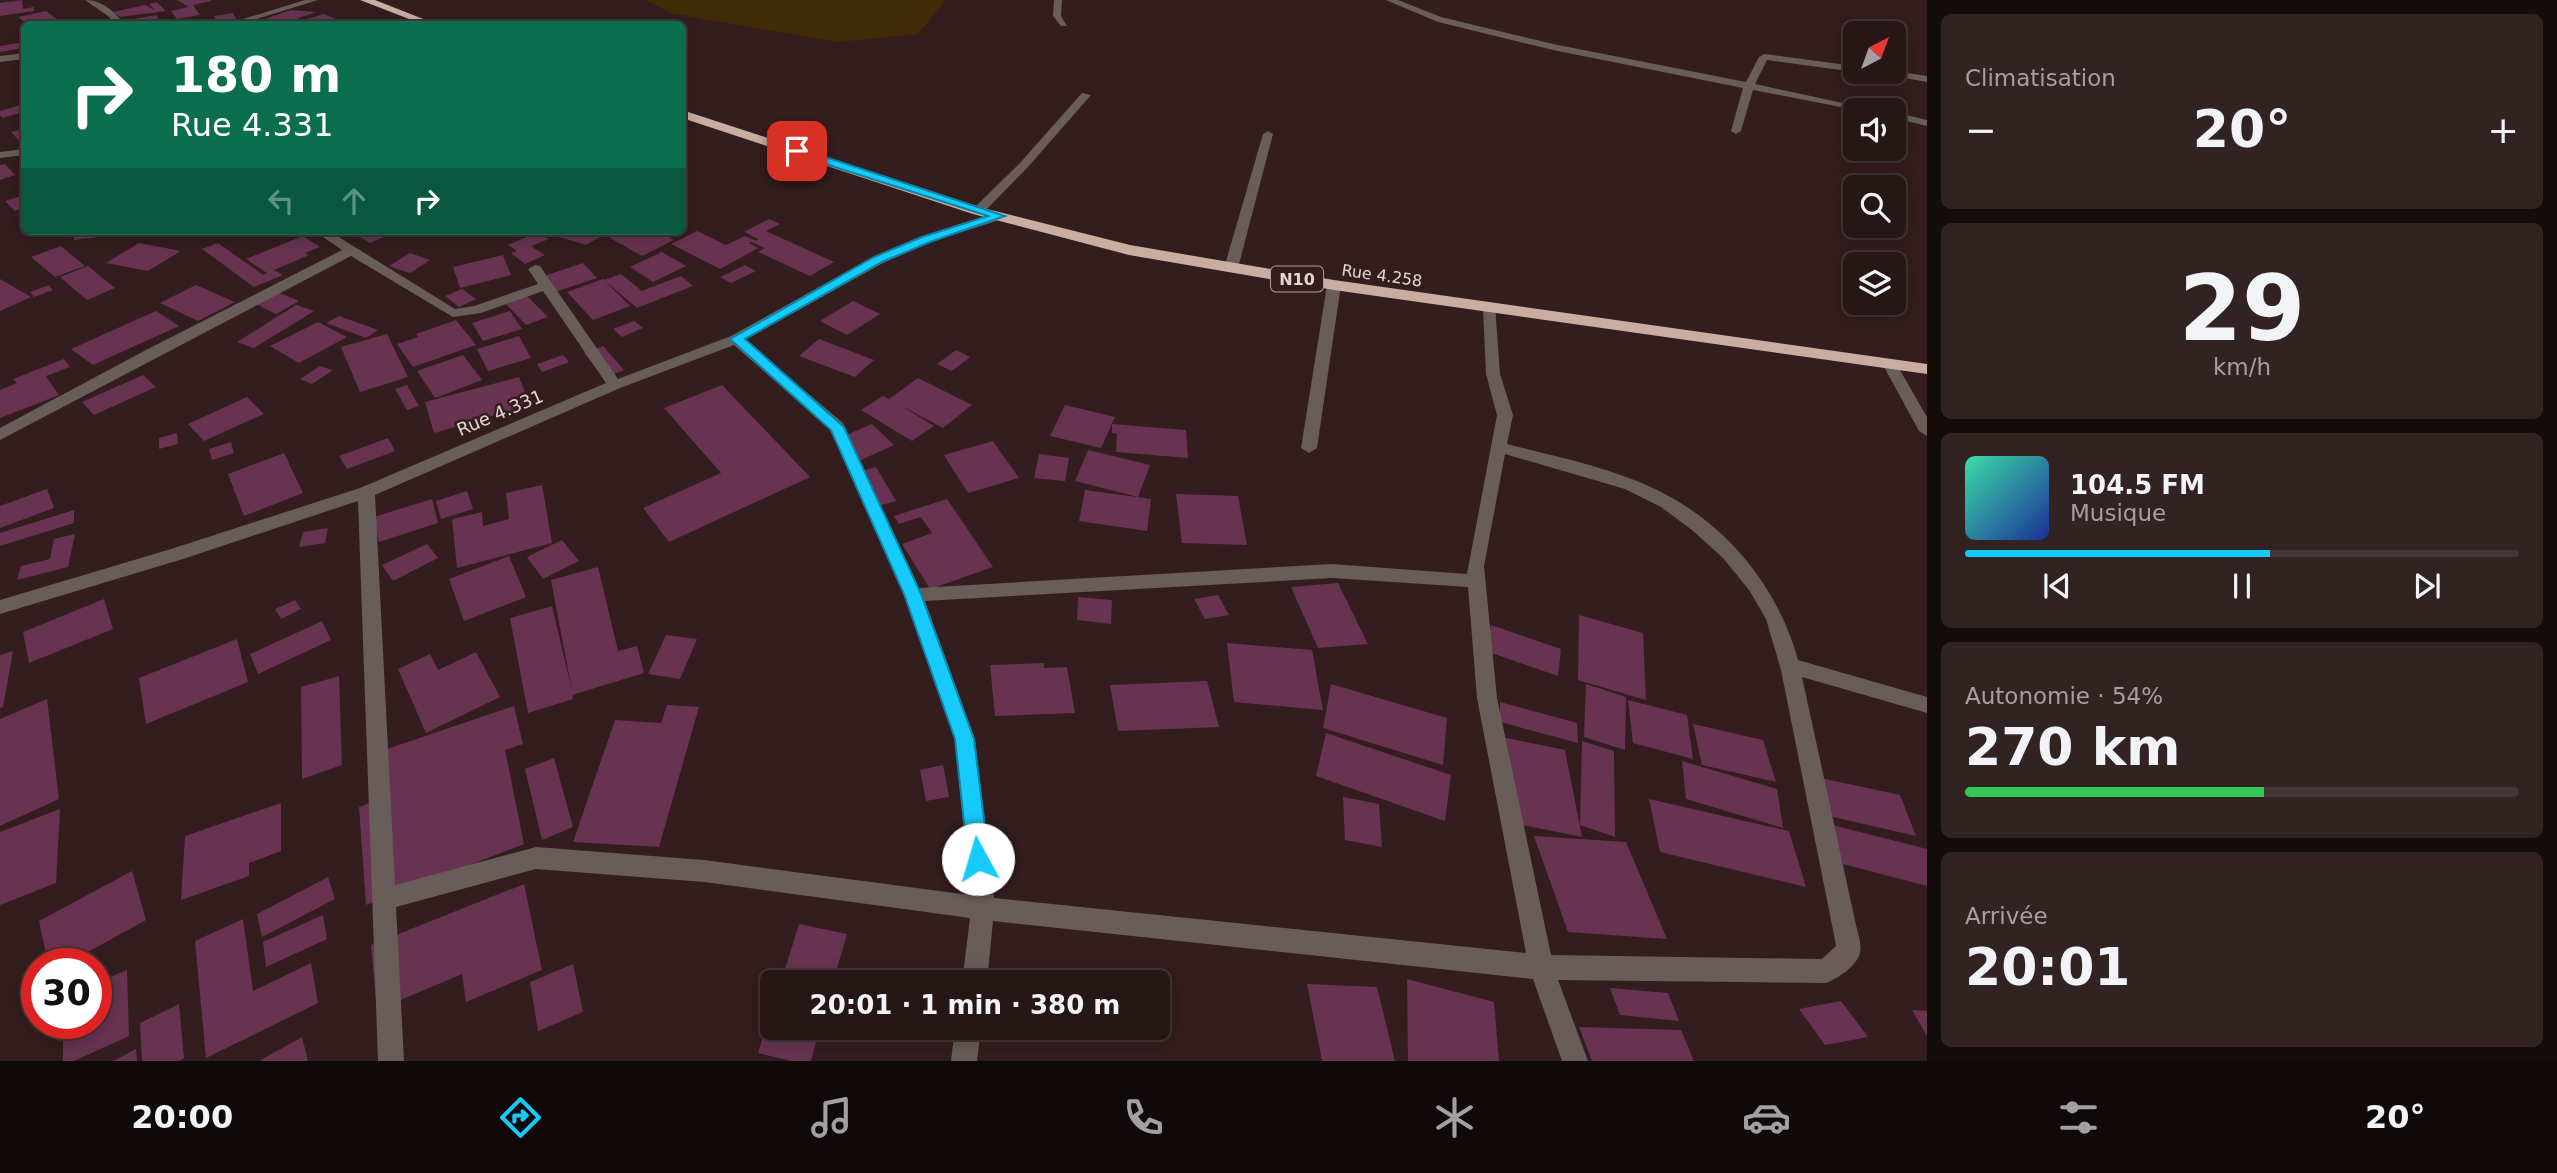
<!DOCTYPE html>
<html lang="fr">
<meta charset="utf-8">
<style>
body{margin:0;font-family:"DejaVu Sans",sans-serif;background:#322323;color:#f1f3f6;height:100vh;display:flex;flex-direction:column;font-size:26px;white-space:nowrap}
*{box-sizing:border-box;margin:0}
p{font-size:23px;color:#a49fa1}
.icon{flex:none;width:38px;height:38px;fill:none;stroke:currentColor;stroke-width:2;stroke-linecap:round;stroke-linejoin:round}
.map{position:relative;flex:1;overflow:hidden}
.drawer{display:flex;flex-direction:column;gap:14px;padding:14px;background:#150c0c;width:630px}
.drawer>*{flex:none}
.banner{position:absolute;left:21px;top:21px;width:665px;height:214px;border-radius:10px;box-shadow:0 4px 18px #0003,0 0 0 2px #423535;background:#0b6e4f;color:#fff;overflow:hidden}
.needle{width:46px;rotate:41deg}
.tools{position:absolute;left:1843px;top:21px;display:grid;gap:14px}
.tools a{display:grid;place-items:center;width:63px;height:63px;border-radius:10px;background:#261616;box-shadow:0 4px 18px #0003,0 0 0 2px #423535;font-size:35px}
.speed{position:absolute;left:21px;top:948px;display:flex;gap:14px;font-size:35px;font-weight:700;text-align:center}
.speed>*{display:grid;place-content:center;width:91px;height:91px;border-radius:50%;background:#261616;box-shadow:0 4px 18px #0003,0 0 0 2px #423535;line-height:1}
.speed .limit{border:10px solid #d22;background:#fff;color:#111}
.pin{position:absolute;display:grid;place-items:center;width:60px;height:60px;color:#fff;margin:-30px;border-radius:14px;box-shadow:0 4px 10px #0006}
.me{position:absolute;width:77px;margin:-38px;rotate:354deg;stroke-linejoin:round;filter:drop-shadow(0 0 5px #0008)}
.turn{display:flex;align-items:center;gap:24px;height:147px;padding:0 35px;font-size:32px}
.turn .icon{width:91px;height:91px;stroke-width:2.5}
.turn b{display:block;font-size:49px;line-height:60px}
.lanes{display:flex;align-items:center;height:66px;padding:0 35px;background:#0003;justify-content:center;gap:35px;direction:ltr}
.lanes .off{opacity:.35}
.big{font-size:52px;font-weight:700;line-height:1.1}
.drawer .tile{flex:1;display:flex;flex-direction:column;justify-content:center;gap:10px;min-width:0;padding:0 24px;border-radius:10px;background:#322323}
.drawer .dial{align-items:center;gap:0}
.dial b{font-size:91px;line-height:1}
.song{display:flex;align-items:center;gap:21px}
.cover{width:84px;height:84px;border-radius:10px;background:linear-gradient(135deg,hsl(160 70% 55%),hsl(230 70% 35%))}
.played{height:7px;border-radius:4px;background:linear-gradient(90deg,#16cafb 55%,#423535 55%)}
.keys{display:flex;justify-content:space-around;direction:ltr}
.heat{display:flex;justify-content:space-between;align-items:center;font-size:38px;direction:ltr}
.charge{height:10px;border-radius:5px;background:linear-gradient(90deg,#34c759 54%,#423535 0)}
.trip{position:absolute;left:760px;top:970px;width:410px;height:70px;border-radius:10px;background:#261616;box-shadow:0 4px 18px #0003,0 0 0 2px #423535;font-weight:700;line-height:70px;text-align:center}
.tab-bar{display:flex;height:112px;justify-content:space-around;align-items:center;background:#0f0909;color:#a49fa1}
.tab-bar .icon{width:49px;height:49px}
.tab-bar .active{color:#16cafb}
.tab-bar b{font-size:32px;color:#f1f3f6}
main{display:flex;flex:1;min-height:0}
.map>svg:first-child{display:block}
</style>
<main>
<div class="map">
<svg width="1927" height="1061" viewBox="0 0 1927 1061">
<rect width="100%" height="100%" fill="#331d1e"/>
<!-- green -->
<path fill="#402b05" d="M646 0H946L918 34 838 42 670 13Z"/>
<!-- building -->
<path fill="#673351" d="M22 0 23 9 34 7V11L0 16V3Z
M177 0H211V1L193 5 200 15 177 19 171 11 189 7Z
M157 2 166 11 120 17 113 12 145 5 155 10 149 4Z
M291 10 316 12 288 22 262 20Z
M46 11 62 23 27 24 18 17Z
M233 13 237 20 218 23 214 16Z
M324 14 348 24H289Z
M157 15 158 24H116V22Z
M24 42V48L0 52V46Z
M24 104V112L2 118 0 115V111Z
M24 129V145H23L11 132Z
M5 164 15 175 0 180V165Z
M24 195V208L15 211 5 201Z
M769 219 780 224 766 231 834 262 810 276 758 252 765 248 751 242 749 243 758 248 720 269 671 244 697 231 726 245 745 236 756 241 758 239 744 232Z
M109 231 107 236 73 240 77 233Z
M351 231H374L384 237 370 243Z
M539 231H610L586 245Z
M624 231H657L674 240 642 256 610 238Z
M538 232 549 239 531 246 545 255 525 264 511 253 517 251 508 245Z
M303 236 320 247 305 253 309 255 274 270 283 275 254 287 202 249 218 243 263 275 267 273 246 259Z
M139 243 181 251 148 271 106 263Z
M61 246 85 266 55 277 31 257Z
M662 252 686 266 653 282 630 267Z
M410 253 430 260 410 273 389 266Z
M503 255 511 275 460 288 453 267Z
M583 263 597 278 552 293 538 278Z
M745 265 756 271 731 283 720 277Z
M88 266 115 288 87 300 60 277Z
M621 274 642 291 681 276 693 286 637 308 604 280Z
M0 279 31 297 0 311Z
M603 279 630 306 593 320 567 292Z
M49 285 53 290 34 297 30 292Z
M196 285 235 302 198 321 160 303Z
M462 289 476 299 459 307 445 296Z
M277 292 299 301 276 314 254 303Z
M527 296 548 317 526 325 506 304Z
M853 301 880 314 847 335 820 321Z
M296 305 314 311 254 348 237 342Z
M156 311 179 326 93 365 71 349Z
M510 311 522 329 483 341 472 323Z
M339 316 378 330 366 338 326 323Z
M456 320 476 345 413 367 397 344 418 337 416 334Z
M634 321 643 328 622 337 613 329Z
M318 322 347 337 299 363 270 346Z
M387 334 408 377 360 392 341 347Z
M519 336 531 358 488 371 477 349Z
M819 339 874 360 855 377 799 356Z
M603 346 624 370 604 378 584 353Z
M956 350 970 357 952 371 937 364Z
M463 355 482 380 435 398 417 371Z
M563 355 569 362 542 372 537 364Z
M64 359 70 367 46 376 59 395 0 418V390L17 383 13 379Z
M320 366 333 370 312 384 300 379Z
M143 375 156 387 94 415 82 402Z
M519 377 530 405 434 433 425 402Z
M918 378 972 405 943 428 900 405 934 426 912 441 861 410 883 396 889 399Z
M407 385 419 406 407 410 395 389Z
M722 385 810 477 669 542 643 508 721 473 664 408Z
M247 397 264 414 204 441 188 424Z
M1065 405 1115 417 1101 448 1050 436Z
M872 424 894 445 859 461 837 439Z
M1112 424 1186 430 1188 458 1116 452 1117 434 1112 433Z
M177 433 178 444 159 449V438Z
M388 438 395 451 347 469 339 456Z
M993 441 1019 478 968 493 944 455Z
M231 442 234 453 212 460 209 449Z
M1088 450 1150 465 1138 497 1075 481Z
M284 453 303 493 244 516 228 474Z
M1039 454 1069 458 1065 481 1034 478Z
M876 467 896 501 875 507 855 473Z
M542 485 552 543 457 568 452 519 482 512 483 526 509 519 506 493Z
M47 489 54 508 0 528V506Z
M1085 490 1151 499 1147 531 1079 521Z
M467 491 473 509 441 519 436 501Z
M1176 494 1238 496 1247 545 1182 543Z
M432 499 438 523 379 542 374 517Z
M947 499 993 567 930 589 902 544 932 533 921 517 899 524 894 516Z
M74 510V523L0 546V533Z
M328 528 325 543 299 547 303 532Z
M75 534 68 567 17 580 21 566 50 559 54 539Z
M562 540 579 561 543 579 527 557Z
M427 544 438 558 393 581 382 565Z
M509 556 526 597 464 621 449 579Z
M598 567 618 651 637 646 644 673 572 695 573 699 528 713 510 618 552 606 572 691 551 580Z
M1338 583 1368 644 1318 648 1291 587Z
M1218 595 1229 615 1205 619 1194 599Z
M1078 597 1112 600 1111 624 1077 620Z
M104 599 113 629 29 663 23 632Z
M295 600 301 609 281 619 275 609Z
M1579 615 1643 633 1646 700 1578 680Z
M322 621 331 640 258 674 250 654Z
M1491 625 1561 649 1558 676 1486 651Z
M666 635 697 639 680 679 648 674Z
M237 639 248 682 146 724 139 678Z
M1227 643 1312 650 1323 710 1234 702Z
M13 651 3 707 0 708V655Z
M476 652 500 697 426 733 398 669 430 654 438 670Z
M1044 663V668L1067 667 1075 713 995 716 990 665Z
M339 676 342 765 302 779 301 687Z
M1207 681 1219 727 1118 731 1110 685Z
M1331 684 1447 718 1443 765 1323 728Z
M1586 684 1626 697 1625 750 1584 737Z
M47 699 59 799 0 826V719Z
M1628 700 1687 715 1693 759 1633 743Z
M1500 702 1577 723 1578 743 1500 722Z
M667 705 699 707 659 847 573 842 615 720 661 723Z
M514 706 523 744 505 750 524 844 366 905 359 807 388 796 384 750Z
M1693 724 1763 740 1776 782 1702 765Z
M1326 733 1451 775 1445 821 1316 776Z
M1492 735 1565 750 1582 837 1503 821Z
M1582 741 1614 751 1615 837 1580 825Z
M554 758 573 827 542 840 525 769Z
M1682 761 1777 789 1783 828 1686 799Z
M943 765 949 797 926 801 920 770Z
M1816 777 1900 795 1916 836 1829 816Z
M1343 797 1379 804 1382 847 1345 840Z
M1649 799 1789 831 1806 887 1660 852Z
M281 803V851L249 863V876L181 900 185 836Z
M60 809 56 883 0 905V832Z
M1832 825 1927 849V886L1843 864Z
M1534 836 1626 842 1667 939 1568 932Z
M132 871 146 920 66 964H48L39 921Z
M328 877 335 899 262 937 257 914Z
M524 884 542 970 466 1002 462 974 377 1010 371 945Z
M323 915 327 939 266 967 263 942Z
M243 919 253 991 311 963 318 1003 206 1058 195 941Z
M799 924 847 934 833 982H781Z
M573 964 583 1012 538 1031 530 982Z
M127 970 129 1036 74 1061H63V1024H96V983Z
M1407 979 1494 1002 1499 1061H1408Z
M1307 984 1377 987 1395 1061H1322Z
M1610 988 1668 993 1679 1021 1620 1015Z
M1841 1001 1868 1037 1825 1045 1799 1009Z
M179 1004 184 1058 179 1061H142L140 1023Z
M1912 1010 1927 1011V1036Z
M771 1011 772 1027H820L811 1061H791L758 1053Z
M1579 1027 1681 1030 1694 1061H1592Z
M302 1037 308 1061H259Z
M136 1049 137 1061H113Z"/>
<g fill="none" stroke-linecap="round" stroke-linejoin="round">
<!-- minor -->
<path fill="#685d58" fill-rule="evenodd" d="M85 0C102 0 114 11 124 24H115L108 16Z
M305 0H318L240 24H227Z
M1054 0H1062L1061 16 1067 26H1061L1053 16Z
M1386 0H1398L1441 17 1553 44 1746 82 1759 57 1764 54 1855 66V72L1767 60 1755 84 1875 110H1856L1753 90 1741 131 1736 134 1731 131 1743 88 1553 50 1438 22Z
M24 53V59L0 62V56Z
M1894 71 1927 76V82L1871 72Z
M1082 93 1091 95 1028 167 982 214H974V208L1020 163Z
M1894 112 1927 120V126L1894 118Z
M1268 131 1273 134 1238 268 1236 271H1226L1224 268 1263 134Z
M24 149V155L0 158V152Z
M999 212 1005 216 1003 219 930 242 883 263 745 340 843 423 919 588 1332 564 1467 574 1497 415 1486 374 1483 308 1490 304 1495 305 1500 374 1513 415 1507 444C1557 457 1609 467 1655 489 1725 522 1778 586 1798 660L1927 697V713L1802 677 1856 925C1858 933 1862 945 1860 953 1857 966 1837 979 1826 983L1558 980 1588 1061H1562L1533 979 993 921 987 982H962L970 918 704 882 536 869 396 907 404 1061H378L358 501 183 559 0 614V600L171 549 360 488 606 383 543 291 481 313 453 317 351 256 0 440V428L146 350 342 250 314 231H329L455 309 474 306 538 284 528 269 535 265 540 266 618 379 731 336 873 257 922 236ZM734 345 830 429 904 595 955 739 970 895 704 860 536 847 395 885 375 495 620 388ZM1505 454 1625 489 1661 507 1692 530 1723 558 1749 590 1766 619 1781 670 1832 925 1836 946 1822 959 1551 955 1497 698 1484 566ZM1332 578 1468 587 1477 698 1526 953 994 898 975 739 925 601Z
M1334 281 1341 285 1317 448 1309 453 1301 448 1327 285Z
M1890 361 1897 365 1927 417V436L1919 431 1883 365Z
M955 1027H981L977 1061H951Z"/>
<!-- highway -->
<path fill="#c8ada0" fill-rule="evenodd" d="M360 0H375L436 24H422Z
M682 110 983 208 1130 245 1334 280 1927 364V374L1334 290 1129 255 973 214 682 118Z"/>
</g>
<!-- route -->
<path fill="#16cafb" stroke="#0e83a3" stroke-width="2" d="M794 149H801L1005 216 930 242 882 262 745 339 844 427 921 594 974 739 989 859 985 866 978 869 971 866 968 859 955 739 904 594 831 430 730 339 874 257 922 237 988 216 794 154Z"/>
<g text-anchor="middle" stroke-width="5" stroke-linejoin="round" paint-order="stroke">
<!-- far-street labels -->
<g font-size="16" fill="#e4d4d4" stroke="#331d1e">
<text transform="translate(1382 275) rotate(8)" y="6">Rue 4.258</text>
</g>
<!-- shield labels -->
<rect fill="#331d1e" stroke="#af9d9d" stroke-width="2" x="1271" y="266.5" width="52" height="25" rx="5"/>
<g font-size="16" font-weight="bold" fill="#e4d4d4">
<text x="1297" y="285">N10</text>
</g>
<!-- street labels -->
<g font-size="18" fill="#e4d4d4" stroke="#331d1e">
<text transform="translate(500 413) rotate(-23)" y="6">Rue 4.331</text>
</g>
</g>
</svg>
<div class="tools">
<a><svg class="needle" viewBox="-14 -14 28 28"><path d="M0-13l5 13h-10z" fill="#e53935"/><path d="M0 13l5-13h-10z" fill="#a49fa1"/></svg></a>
<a><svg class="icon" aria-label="sound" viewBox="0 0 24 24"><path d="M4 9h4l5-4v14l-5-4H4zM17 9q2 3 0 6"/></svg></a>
<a><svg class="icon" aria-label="search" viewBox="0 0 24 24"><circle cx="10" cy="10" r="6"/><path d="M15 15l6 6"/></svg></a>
<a><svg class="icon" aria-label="layers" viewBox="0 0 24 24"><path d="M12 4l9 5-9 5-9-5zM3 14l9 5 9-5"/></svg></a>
</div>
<div class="speed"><div class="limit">30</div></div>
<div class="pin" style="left:797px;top:151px;background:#d93025"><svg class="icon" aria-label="arrive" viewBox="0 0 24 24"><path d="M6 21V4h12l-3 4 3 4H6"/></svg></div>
<svg class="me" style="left:978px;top:859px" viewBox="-20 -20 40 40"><circle r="19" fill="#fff"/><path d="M0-13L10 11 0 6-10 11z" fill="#16cafb"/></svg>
<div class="trip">20:01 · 1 min · 380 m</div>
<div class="banner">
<div class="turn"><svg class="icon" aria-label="right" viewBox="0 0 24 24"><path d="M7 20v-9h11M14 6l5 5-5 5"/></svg><div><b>180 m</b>Rue 4.331</div></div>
<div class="lanes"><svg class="icon off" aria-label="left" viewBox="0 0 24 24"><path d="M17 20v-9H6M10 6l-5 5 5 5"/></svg><svg class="icon off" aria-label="ahead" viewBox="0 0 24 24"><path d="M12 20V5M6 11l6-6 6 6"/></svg><svg class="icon" aria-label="right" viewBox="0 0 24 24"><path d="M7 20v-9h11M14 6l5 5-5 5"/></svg></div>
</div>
</div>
<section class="drawer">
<div class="tile"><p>Climatisation</p>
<div class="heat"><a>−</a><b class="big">20°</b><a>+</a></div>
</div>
<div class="tile dial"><b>29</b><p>km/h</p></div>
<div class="tile">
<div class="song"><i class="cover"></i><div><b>104.5 FM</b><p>Musique</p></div></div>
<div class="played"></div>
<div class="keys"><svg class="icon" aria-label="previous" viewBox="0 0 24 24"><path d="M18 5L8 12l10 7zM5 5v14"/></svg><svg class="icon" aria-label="pause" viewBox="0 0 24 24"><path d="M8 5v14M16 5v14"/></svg><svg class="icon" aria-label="next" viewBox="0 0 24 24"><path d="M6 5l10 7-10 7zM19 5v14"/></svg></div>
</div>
<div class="tile"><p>Autonomie · 54%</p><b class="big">270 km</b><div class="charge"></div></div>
<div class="tile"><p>Arrivée</p><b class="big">20:01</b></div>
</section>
</main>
<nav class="tab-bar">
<b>20:00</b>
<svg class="icon active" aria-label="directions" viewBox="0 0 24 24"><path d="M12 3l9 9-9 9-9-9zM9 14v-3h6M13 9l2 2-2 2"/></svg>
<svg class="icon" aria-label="music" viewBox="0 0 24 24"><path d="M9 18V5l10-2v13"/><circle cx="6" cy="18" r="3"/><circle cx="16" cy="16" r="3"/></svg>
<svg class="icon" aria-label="phone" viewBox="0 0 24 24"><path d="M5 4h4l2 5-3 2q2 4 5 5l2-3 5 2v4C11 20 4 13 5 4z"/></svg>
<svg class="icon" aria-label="climate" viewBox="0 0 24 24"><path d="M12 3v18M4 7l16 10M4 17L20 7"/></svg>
<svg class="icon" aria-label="car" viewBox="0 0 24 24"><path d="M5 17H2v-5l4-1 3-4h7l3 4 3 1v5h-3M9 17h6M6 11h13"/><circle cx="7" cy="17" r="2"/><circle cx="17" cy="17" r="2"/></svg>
<svg class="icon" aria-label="filters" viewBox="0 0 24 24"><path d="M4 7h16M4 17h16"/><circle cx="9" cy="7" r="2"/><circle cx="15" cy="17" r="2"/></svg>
<b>20°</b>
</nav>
